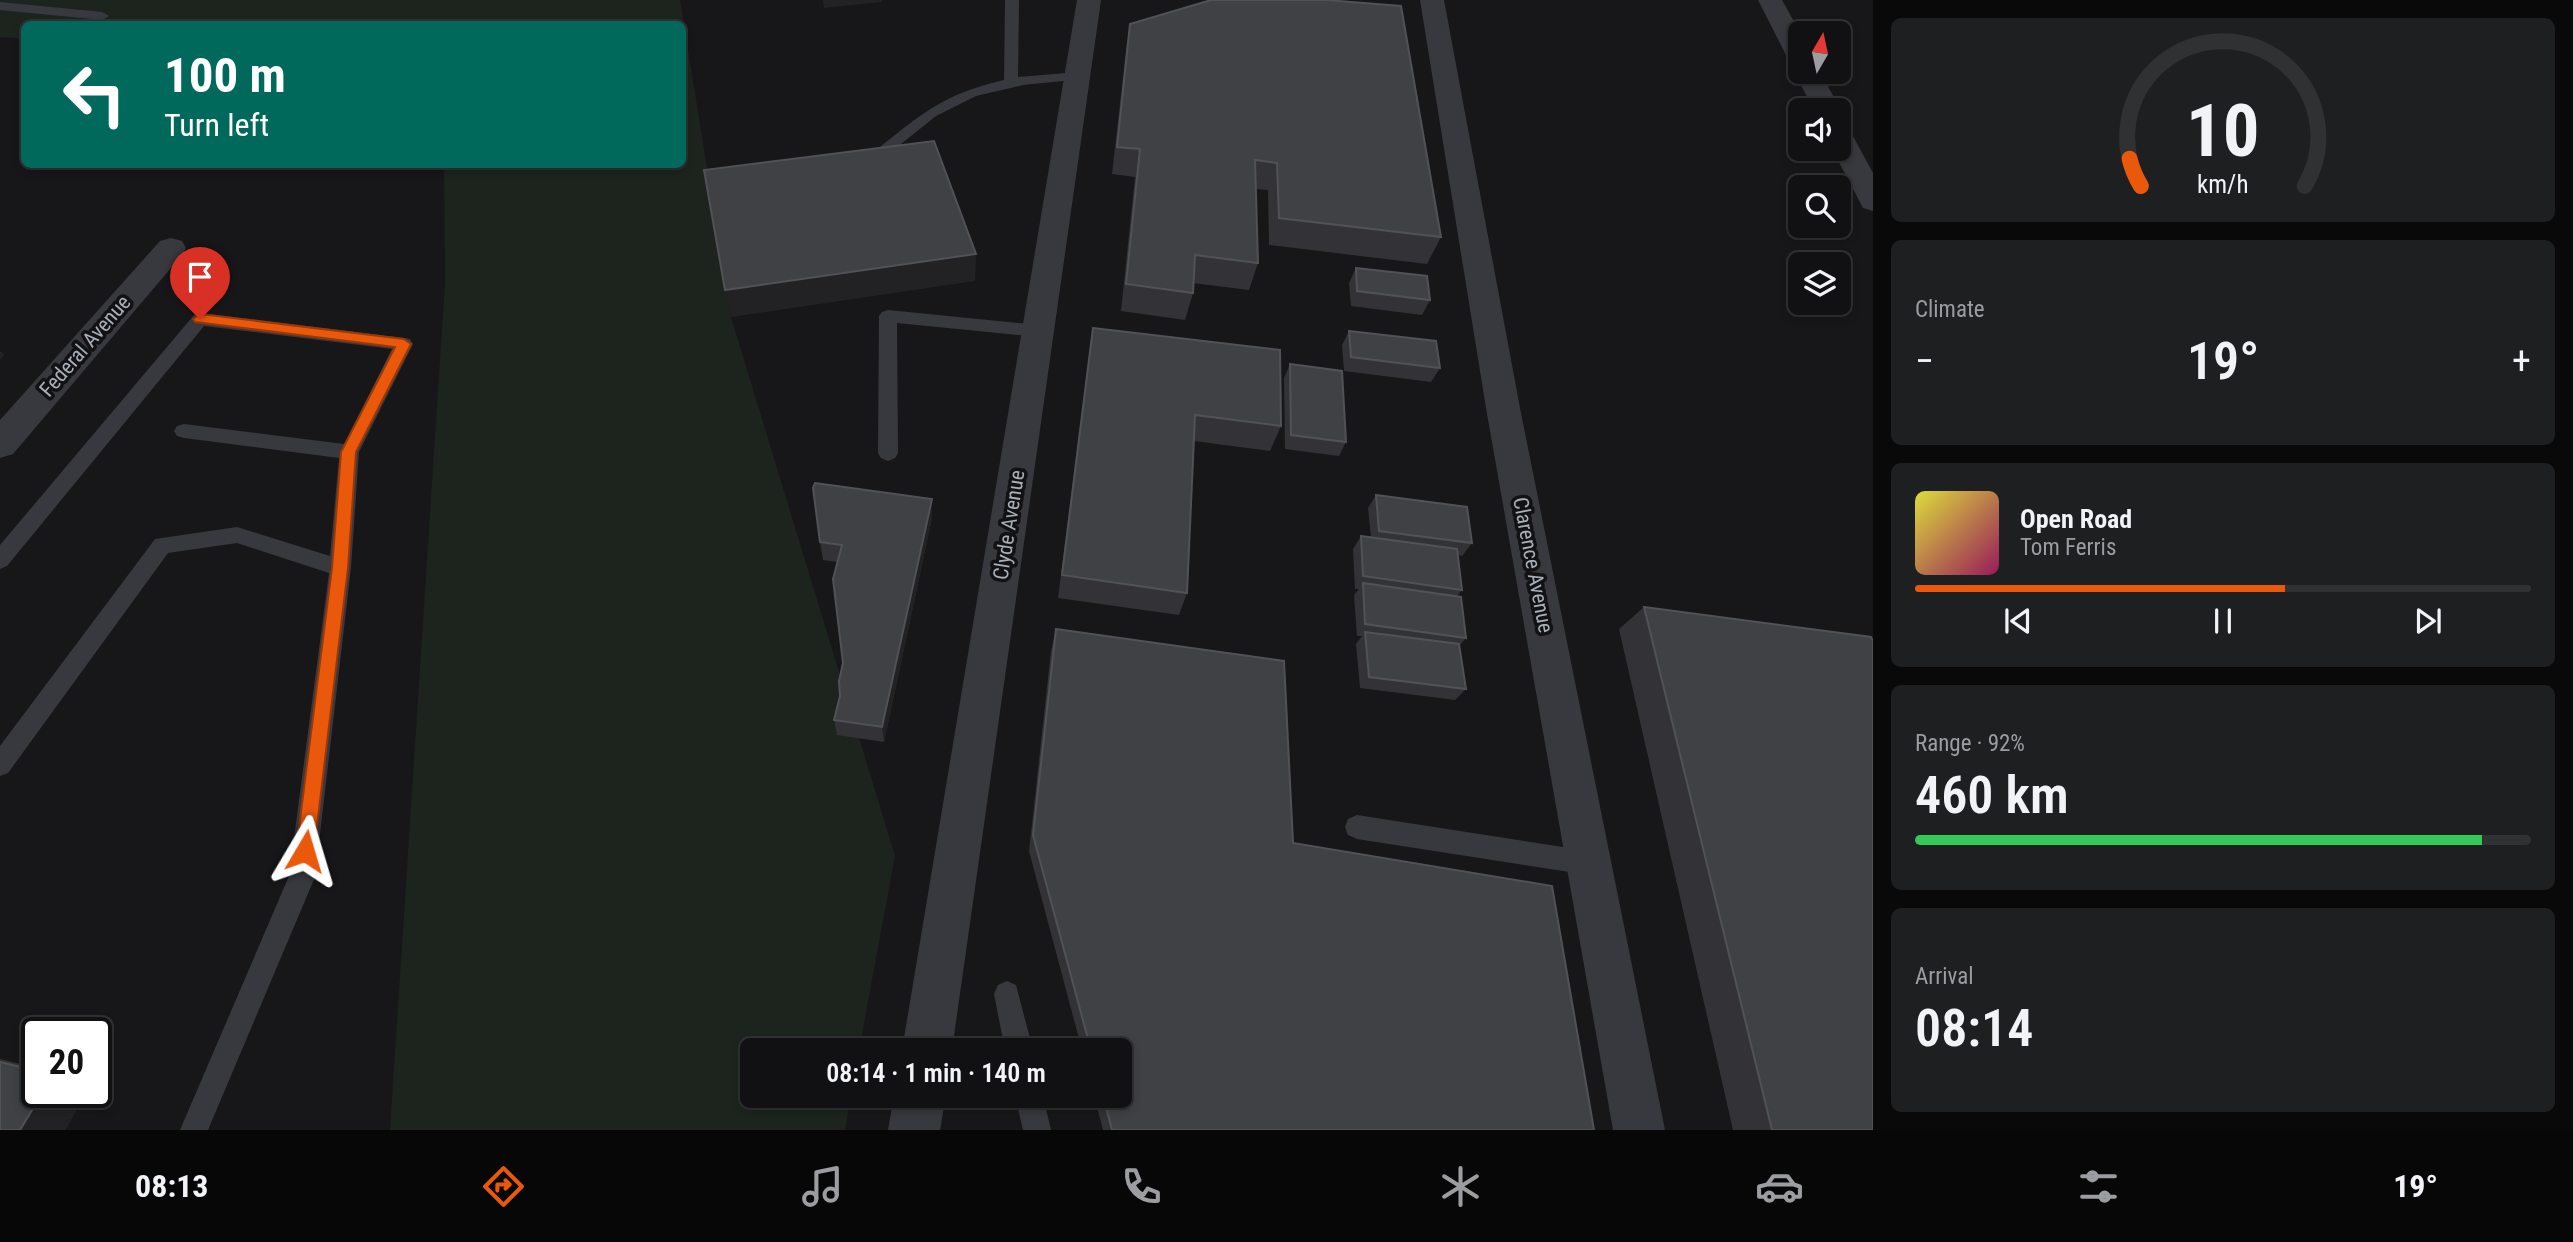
<!DOCTYPE html>
<meta charset="utf-8">
<style>
body{margin:0;font-family:"Roboto Condensed",sans-serif;background:#1e1f21;color:#f1f3f6;height:100vh;display:flex;flex-direction:column;font-size:26px;white-space:nowrap}
*{box-sizing:border-box;margin:0}
p{font-size:23px;color:#9c9da0}
.icon{flex:none;width:38px;height:38px;fill:none;stroke:currentColor;stroke-width:2;stroke-linecap:round;stroke-linejoin:round}
.map{position:relative;flex:1;overflow:hidden}
.sheet{display:flex;flex-direction:column;gap:18px;padding:18px;background:#09090a;width:700px}
.sheet>*{flex:none}
.top-card{position:absolute;left:21px;top:21px;width:665px;height:147px;border-radius:10px;box-shadow:0 4px 10px #0003,0 0 0 2px #303133;background:#00695c;color:#fff;overflow:hidden}
.needle{width:46px;rotate:9deg}
.tools{position:absolute;left:1788px;top:21px;display:grid;gap:14px}
.tools a{display:grid;place-items:center;width:63px;height:63px;border-radius:10px;background:#111113;box-shadow:0 4px 10px #0003,0 0 0 2px #303133;font-size:35px}
.speed{position:absolute;left:21px;top:1017px;display:flex;gap:14px;font-size:35px;font-weight:700;text-align:center}
.speed>*{display:grid;place-content:center;width:91px;height:91px;border-radius:50%;background:#111113;box-shadow:0 4px 10px #0003,0 0 0 2px #303133;line-height:1}
.speed .limit{border:4px solid #111;border-radius:10px;background:#fff;color:#111}
.pin{position:absolute;display:grid;place-items:center;width:60px;height:60px;color:#fff;margin:-72px -30px;border-radius:50% 50% 50% 0;rotate:-45deg;box-shadow:0 0 7px #0007}
.pin .icon{rotate:45deg}
.me{position:absolute;width:77px;margin:-38px;rotate:7deg;stroke-linejoin:round;filter:drop-shadow(0 0 5px #0008)}
.turn{display:flex;align-items:center;gap:24px;height:147px;padding:0 28px;font-size:32px}
.turn .icon{width:91px;height:91px;stroke-width:2.5}
.turn b{display:block;font-size:49px;line-height:60px}
.big{font-size:52px;font-weight:600;line-height:1.1}
.sheet .tile{flex:1;display:flex;flex-direction:column;justify-content:center;gap:10px;min-width:0;padding:0 24px;border-radius:10px;background:#1e1f21}
.sheet .dial{align-items:center;gap:0}
.dial svg{height:182px;overflow:visible;fill:none;stroke:#303133;stroke-width:7;stroke-linecap:round;text-anchor:middle}
.dial text{fill:#f1f3f6;stroke:none}
.song{display:flex;align-items:center;gap:21px}
.cover{width:84px;height:84px;border-radius:10px;background:linear-gradient(135deg,hsl(60 70% 55%),hsl(330 70% 35%))}
.played{height:7px;border-radius:4px;background:linear-gradient(90deg,#ea580c 60%,#303133 60%)}
.keys{display:flex;justify-content:space-around;direction:ltr}
.heat{display:flex;justify-content:space-between;align-items:center;font-size:38px;direction:ltr}
.charge{height:10px;border-radius:5px;background:linear-gradient(90deg,#34c759 92%,#303133 0)}
.trip{position:absolute;left:740px;top:1038px;width:392px;height:70px;border-radius:10px;background:#111113;box-shadow:0 4px 10px #0003,0 0 0 2px #303133;font-weight:600;line-height:70px;text-align:center}
.tabs{display:flex;height:112px;justify-content:space-around;align-items:center;background:#070708;color:#9c9da0}
.tabs .icon{width:49px;height:49px}
.tabs .current{color:#ea580c}
.tabs b{font-size:32px;color:#f1f3f6}
main{display:flex;flex:1;min-height:0}
.map>svg:first-child{display:block}
</style>
<main>
<div class="map">
<svg width="1873" height="1130" viewBox="0 0 1873 1130">
<rect width="100%" height="100%" fill="#171719"/>
<!-- green -->
<path fill="#1d241d" d="M0 0H680L731 317 895 856 859 1050H752V1096H851L845 1130H390L445 283 444 165 682 164V24H24V39L0 37Z"/>
<g fill="none" stroke-linecap="round" stroke-linejoin="round">
<!-- lane -->
<path fill="#38393e" fill-rule="evenodd" d="M1005 0H1019L1018 77 1078 72 1083 73 1085 76 1083 79 1023 85 976 96 936 116 891 152H881L878 149 881 146C925 111 947 93 1004 80Z
M0 2 102 12 109 16 102 20 0 10Z
M888 310 1039 325 1045 326 1048 331 1045 336 1039 337 897 323 898 453 895 458 888 461 881 458 878 453 879 316 882 312Z
M200 313 404 338 410 339 413 344 359 452 351 568 315 877 208 1130H180L289 876 329 573 237 543 168 553 8 773 0 776V746L155 539 237 527 330 556 339 458 184 438 177 436 174 431 177 426 184 424 344 444 392 349 204 326 7 566 0 569V545L194 315Z
M1357 815 1589 851 1598 854 1601 863 1598 872 1589 875 1357 839 1348 835 1345 827 1348 819Z
M1007 981 1016 985 1033 1050H1005L994 994 998 985Z
M1015 1096H1043L1051 1130H1023Z"/>
<!-- street -->
<path fill="#38393e" fill-rule="evenodd" d="M1077 0H1101L952 1050H902Z
M1420 0H1444L1520 408 1665 1130H1613L1486 408Z
M1758 0H1782L1801 34V72H1820L1841 110 1839 112 1814 110 1794 72 1799 66 1792 65 1788 59Z
M1839 127 1849 129 1873 173V211L1863 208 1832 149H1839Z
M171 238 182 241 186 248 182 255 13 454 0 458V420L160 241Z
M894 1096H946L940 1130H888Z"/>
</g>
<!-- wall -->
<path fill="#333337" d="M1130 24 1441 237 1427 264 1269 245 1268 190 1256 189 1258 263 1249 290 1193 283V293L1185 320 1121 311 1135 177 1112 174 1126 51Z
M1356 268 1430 300 1422 315 1351 306 1349 283Z
M1093 328 1281 426 1270 451 1194 441 1187 593 1179 615 1058 598 1089 354Z
M1349 331 1440 368 1431 382 1344 371 1342 345Z
M1290 364 1346 442 1339 456 1285 449 1284 378Z
M1376 495 1472 543 1462 556 1457 555 1462 590 1457 596 1466 638 1459 646 1466 689 1455 700 1360 688 1356 644 1362 636H1357L1354 595 1359 589H1355L1353 549 1361 536 1371 537 1368 508Z
M932 499V518L884 742 837 735 834 720 840 696 843 663 837 562 823 560 820 542Z
M1644 607 1873 1130H1733L1619 629Z
M1056 629 1293 843 1594 1130H1103L1094 1096H1120V1050H1082L1029 851 1051 651Z
M0 1059 37 1068V1092H87L65 1130H0Z"/>
<!-- shaded-wall -->
<path fill="#222225" d="M823 0H882V2L824 8Z
M976 254 975 281 731 317 725 290Z
M0 351 4 355 0 360Z
M932 499V518L884 742 882 727Z
M43 1092H87L65 1130H20Z"/>
<!-- building -->
<path fill="#3f4145" stroke="#505257" stroke-width="2" d="M1211 0H1326L1401 6 1441 237 1279 218 1277 163 1255 160 1258 263 1195 255 1193 293 1126 284 1140 149 1117 147 1130 24Z
M934 141 976 254 725 290 704 170Z
M1356 268 1427 276 1430 300 1357 291Z
M1093 328 1280 350 1281 426 1195 415 1187 593 1062 575Z
M1349 331 1436 341 1440 368 1351 357Z
M1290 364 1342 371 1346 442 1291 435Z
M815 483 932 499 882 727 834 720 840 696 839 681 843 663 833 579 842 545 820 542 813 488Z
M1376 495 1467 507 1472 543 1379 531Z
M1361 536 1457 549 1462 590 1363 576Z
M1363 583 1461 597 1466 638 1365 624Z
M1644 607 1871 637 1873 641V1130H1772Z
M1056 629 1284 661 1293 843 1552 886 1594 1130H1112L1103 1096H1120V1050H1091L1033 835Z
M1365 632 1459 644 1466 689 1369 677Z
M0 1062 37 1071V1092H43L20 1130H0Z"/>
<!-- route -->
<path fill="#ea580c" stroke="#983908" stroke-width="2" d="M200 314 404 339 411 344 356 452 348 568 314 851 312 858 305 860 298 858 296 851 332 568 341 452 395 347 195 322 193 319Z"/>
<g text-anchor="middle" stroke-width="7" stroke-linejoin="round" paint-order="stroke">
<!-- street labels -->
<g font-size="21" fill="#a8afb9" stroke="#121214">
<text transform="translate(85 346) rotate(-49)" y="7">Federal Avenue</text>
<text transform="translate(1009 525) rotate(-81)" y="7">Clyde Avenue</text>
<text transform="translate(1533 565) rotate(79)" y="7">Clarence Avenue</text>
</g>
</g>
</svg>
<div class="tools">
<a><svg class="needle" viewBox="-14 -14 28 28"><path d="M0-13l5 13h-10z" fill="#e53935"/><path d="M0 13l5-13h-10z" fill="#9c9da0"/></svg></a>
<a><svg class="icon" aria-label="sound" viewBox="0 0 24 24"><path d="M4 9h4l5-4v14l-5-4H4zM17 9q2 3 0 6"/></svg></a>
<a><svg class="icon" aria-label="search" viewBox="0 0 24 24"><circle cx="10" cy="10" r="6"/><path d="M15 15l6 6"/></svg></a>
<a><svg class="icon" aria-label="layers" viewBox="0 0 24 24"><path d="M12 4l9 5-9 5-9-5zM3 14l9 5 9-5"/></svg></a>
</div>
<div class="speed"><div class="limit">20</div></div>
<div class="pin" style="left:200px;top:319px;background:#d93025"><svg class="icon" aria-label="arrive" viewBox="0 0 24 24"><path d="M6 21V4h12l-3 4 3 4H6"/></svg></div>
<svg class="me" style="left:305px;top:851px" viewBox="-20 -20 40 40"><path d="M0-17L14 15 0 8-14 15z" fill="#ea580c" stroke="#fff" stroke-width="4"/></svg>
<div class="trip">08:14 · 1 min · 140 m</div>
<div class="top-card">
<div class="turn"><svg class="icon" aria-label="left" viewBox="0 0 24 24"><path d="M17 20v-9H6M10 6l-5 5 5 5"/></svg><div><b>100 m</b>Turn left</div></div>
</div>
</div>
<section class="sheet">
<div class="tile dial"><svg viewBox="0 0 100 80">
<path d="M14 69A42 42 0 1 1 86 69"/>
<path d="M14 69A42 42 0 0 1 9 57" stroke="#ea580c"/>
<text x="50" y="56" font-size="32" font-weight="700">10</text>
<text x="50" y="72" font-size="11">km/h</text>
</svg></div>
<div class="tile"><p>Climate</p>
<div class="heat"><a>−</a><b class="big">19°</b><a>+</a></div>
</div>
<div class="tile">
<div class="song"><i class="cover"></i><div><b>Open Road</b><p>Tom Ferris</p></div></div>
<div class="played"></div>
<div class="keys"><svg class="icon" aria-label="previous" viewBox="0 0 24 24"><path d="M18 5L8 12l10 7zM5 5v14"/></svg><svg class="icon" aria-label="pause" viewBox="0 0 24 24"><path d="M8 5v14M16 5v14"/></svg><svg class="icon" aria-label="next" viewBox="0 0 24 24"><path d="M6 5l10 7-10 7zM19 5v14"/></svg></div>
</div>
<div class="tile"><p>Range · 92%</p><b class="big">460 km</b><div class="charge"></div></div>
<div class="tile"><p>Arrival</p><b class="big">08:14</b></div>
</section>
</main>
<nav class="tabs">
<b>08:13</b>
<svg class="icon current" aria-label="directions" viewBox="0 0 24 24"><path d="M12 3l9 9-9 9-9-9zM9 14v-3h6M13 9l2 2-2 2"/></svg>
<svg class="icon" aria-label="music" viewBox="0 0 24 24"><path d="M9 18V5l10-2v13"/><circle cx="6" cy="18" r="3"/><circle cx="16" cy="16" r="3"/></svg>
<svg class="icon" aria-label="phone" viewBox="0 0 24 24"><path d="M5 4h4l2 5-3 2q2 4 5 5l2-3 5 2v4C11 20 4 13 5 4z"/></svg>
<svg class="icon" aria-label="climate" viewBox="0 0 24 24"><path d="M12 3v18M4 7l16 10M4 17L20 7"/></svg>
<svg class="icon" aria-label="car" viewBox="0 0 24 24"><path d="M5 17H2v-5l4-1 3-4h7l3 4 3 1v5h-3M9 17h6M6 11h13"/><circle cx="7" cy="17" r="2"/><circle cx="17" cy="17" r="2"/></svg>
<svg class="icon" aria-label="filters" viewBox="0 0 24 24"><path d="M4 7h16M4 17h16"/><circle cx="9" cy="7" r="2"/><circle cx="15" cy="17" r="2"/></svg>
<b>19°</b>
</nav>
